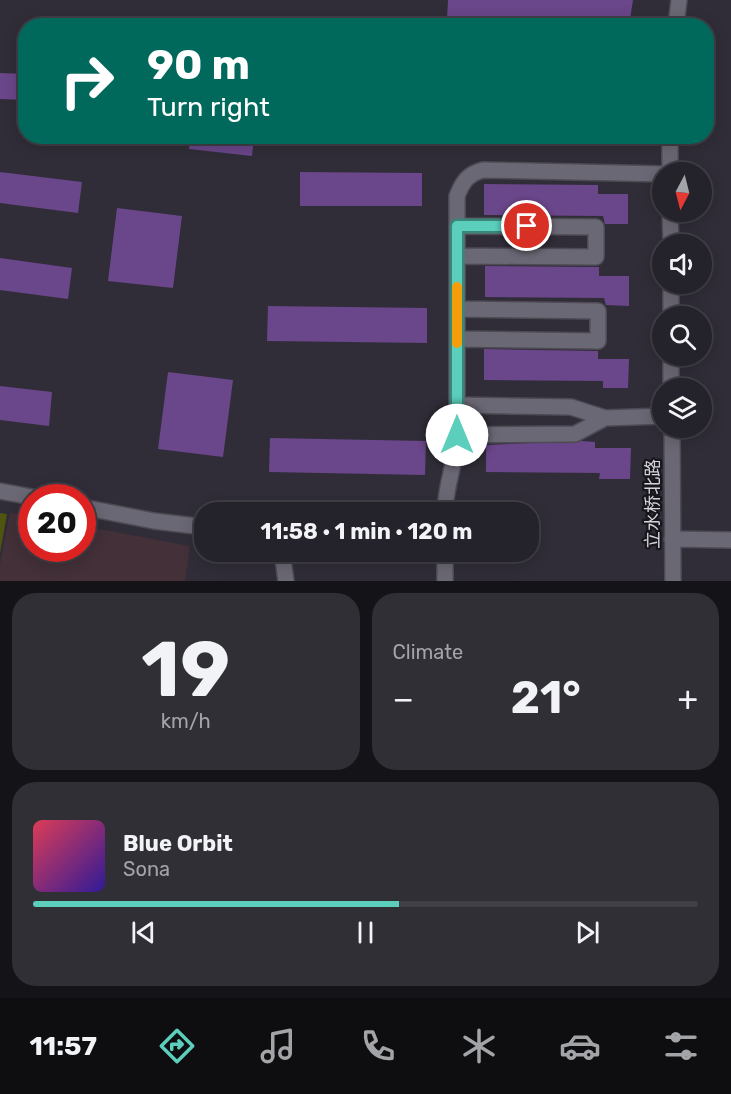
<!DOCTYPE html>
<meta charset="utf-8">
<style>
body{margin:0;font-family:Rubik,"Noto Sans SC",sans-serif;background:#302f36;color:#f1f3f6;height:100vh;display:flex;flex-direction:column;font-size:22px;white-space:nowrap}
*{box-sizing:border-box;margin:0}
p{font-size:20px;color:#a3a4a8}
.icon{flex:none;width:33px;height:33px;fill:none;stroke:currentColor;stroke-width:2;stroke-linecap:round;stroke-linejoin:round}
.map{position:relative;height:581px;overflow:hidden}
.panel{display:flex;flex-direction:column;gap:12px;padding:12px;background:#141317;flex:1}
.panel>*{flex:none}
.hud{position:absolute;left:18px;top:18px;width:696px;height:126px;border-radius:24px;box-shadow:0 3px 15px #0003,0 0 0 2px #413f47;background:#00695c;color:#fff;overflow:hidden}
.needle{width:39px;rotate:187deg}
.tools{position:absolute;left:652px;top:162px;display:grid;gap:12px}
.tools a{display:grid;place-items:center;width:60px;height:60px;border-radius:50%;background:#24222a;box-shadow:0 3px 15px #0003,0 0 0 2px #413f47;font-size:30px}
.speed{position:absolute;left:18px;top:484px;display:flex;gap:12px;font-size:30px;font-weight:700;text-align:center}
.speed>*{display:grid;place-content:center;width:78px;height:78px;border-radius:50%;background:#24222a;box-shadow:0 3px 15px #0003,0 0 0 2px #413f47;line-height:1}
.speed .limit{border:9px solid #d22;background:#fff;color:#111}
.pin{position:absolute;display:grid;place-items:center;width:51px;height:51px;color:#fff;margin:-26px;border:3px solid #fff;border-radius:50%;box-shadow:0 2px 6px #0007}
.me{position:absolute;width:66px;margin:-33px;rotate:0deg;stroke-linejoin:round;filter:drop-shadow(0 0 4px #0008)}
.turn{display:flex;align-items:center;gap:21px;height:126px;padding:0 30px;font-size:27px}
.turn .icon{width:78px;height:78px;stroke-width:2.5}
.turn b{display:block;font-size:42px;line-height:51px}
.big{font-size:45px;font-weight:700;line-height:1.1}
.panel .widget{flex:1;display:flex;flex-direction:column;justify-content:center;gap:9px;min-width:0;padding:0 21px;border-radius:24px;background:#302f36}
.panel .dial{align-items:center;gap:0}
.dial b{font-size:78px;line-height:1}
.song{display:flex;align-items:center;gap:18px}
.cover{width:72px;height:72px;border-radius:9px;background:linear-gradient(135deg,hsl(350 70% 55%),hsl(250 70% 35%))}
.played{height:6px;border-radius:3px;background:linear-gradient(90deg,#5bcebc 55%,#413f47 55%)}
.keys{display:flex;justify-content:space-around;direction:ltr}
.heat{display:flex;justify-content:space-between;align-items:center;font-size:33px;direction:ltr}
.panel .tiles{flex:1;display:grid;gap:12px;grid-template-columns:1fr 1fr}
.widget:last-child{grid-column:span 2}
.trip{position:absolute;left:194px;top:502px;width:345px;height:60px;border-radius:24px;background:#24222a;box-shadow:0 3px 15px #0003,0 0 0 2px #413f47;font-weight:700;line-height:60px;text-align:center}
.menu{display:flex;height:96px;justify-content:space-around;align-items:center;background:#0e0e11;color:#a3a4a8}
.menu .icon{width:42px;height:42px}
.menu .current{color:#5bcebc}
.menu b{font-size:27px;color:#f1f3f6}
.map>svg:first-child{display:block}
</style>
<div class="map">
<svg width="731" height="581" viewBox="0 0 731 581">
<rect width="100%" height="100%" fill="#302d38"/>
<!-- education -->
<path fill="#433038" d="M10 513 31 517 32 549H82L83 526 190 546 185 581H0V564Z"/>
<!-- green -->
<path fill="#4f540f" d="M0 513 7 514 0 553Z"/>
<!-- building -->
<path fill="#6a468a" d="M448 0H633L629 26 447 19Z
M0 73 26 74V100L0 99Z
M190 136H254L252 156 189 149Z
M0 172 82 182 78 213 0 203Z
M300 172 422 173V206H300Z
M484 184 598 185V194H628V224H605L603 216 484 215Z
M117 208 182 216 173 288 108 281Z
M0 258 72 268 68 299 0 290Z
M485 266 599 267V276H629V306L606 305 604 298 485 297Z
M268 306 427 308V343L267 341Z
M484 349 598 351V359H629L628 388H603V381L484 380Z
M168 372 233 380 223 457 158 449Z
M0 386 52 392 49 426 0 420Z
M270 438 426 441 425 475 269 472Z
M582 441 595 442V448H631L630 479H599L600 473 486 472V445Z"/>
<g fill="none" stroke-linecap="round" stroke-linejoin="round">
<!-- minor casing -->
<g stroke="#4d4a54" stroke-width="18">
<path id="minor" d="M676 26 679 0
M670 136V172
M670 212 671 244
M457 226 596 227V257L457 256
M671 284V316
M457 339 598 341V311L457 309
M671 356V388
M457 405 571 407 605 418 663 416
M672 428 673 581
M457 435 575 434 605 418
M0 491 37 498
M82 507 154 521 204 527
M445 513C445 487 455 465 457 440V196C463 181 468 174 483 170L663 174
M672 539 731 540
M282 552 286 581
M445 552V581"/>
</g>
<!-- minor -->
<use href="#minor" stroke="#6b6875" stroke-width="15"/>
</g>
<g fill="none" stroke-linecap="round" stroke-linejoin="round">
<!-- route casing -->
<g stroke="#3b867a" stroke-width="15">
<path id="route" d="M457 435V226H527"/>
</g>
<!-- route -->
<use href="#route" stroke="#5bcebc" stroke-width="10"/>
<!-- slow -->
<path stroke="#f59e0b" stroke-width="10" d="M457 343V287"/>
</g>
<g text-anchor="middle" stroke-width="4.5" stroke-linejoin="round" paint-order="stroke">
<!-- street labels -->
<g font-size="18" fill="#d5d3db" stroke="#17161b">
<text transform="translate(653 504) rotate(-90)" y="6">立水桥北路</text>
</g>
</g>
</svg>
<div class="tools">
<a><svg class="needle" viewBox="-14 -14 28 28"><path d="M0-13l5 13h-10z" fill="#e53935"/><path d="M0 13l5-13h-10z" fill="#a3a4a8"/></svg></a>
<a><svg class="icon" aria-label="sound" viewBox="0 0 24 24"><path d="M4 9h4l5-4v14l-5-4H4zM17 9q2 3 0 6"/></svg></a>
<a><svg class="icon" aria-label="search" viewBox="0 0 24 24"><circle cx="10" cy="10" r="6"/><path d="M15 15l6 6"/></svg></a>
<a><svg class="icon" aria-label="layers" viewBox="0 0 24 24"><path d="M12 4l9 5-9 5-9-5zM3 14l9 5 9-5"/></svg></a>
</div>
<div class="speed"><div class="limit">20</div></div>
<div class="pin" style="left:527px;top:226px;background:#d93025"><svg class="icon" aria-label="arrive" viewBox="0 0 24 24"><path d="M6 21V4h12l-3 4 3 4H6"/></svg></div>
<svg class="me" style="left:457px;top:435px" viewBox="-20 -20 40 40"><circle r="19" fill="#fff"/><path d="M0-13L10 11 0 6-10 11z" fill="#5bcebc"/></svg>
<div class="trip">11:58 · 1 min · 120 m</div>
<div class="hud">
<div class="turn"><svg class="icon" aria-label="right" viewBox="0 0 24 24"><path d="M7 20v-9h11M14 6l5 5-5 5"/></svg><div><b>90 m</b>Turn right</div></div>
</div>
</div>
<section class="panel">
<div class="tiles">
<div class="widget dial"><b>19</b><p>km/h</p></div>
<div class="widget"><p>Climate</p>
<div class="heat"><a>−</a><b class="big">21°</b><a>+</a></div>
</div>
<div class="widget">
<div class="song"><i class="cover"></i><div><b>Blue Orbit</b><p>Sona</p></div></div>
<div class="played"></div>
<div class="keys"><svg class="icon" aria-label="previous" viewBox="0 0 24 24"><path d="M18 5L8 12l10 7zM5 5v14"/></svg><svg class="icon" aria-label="pause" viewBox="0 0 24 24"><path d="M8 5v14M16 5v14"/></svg><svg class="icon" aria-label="next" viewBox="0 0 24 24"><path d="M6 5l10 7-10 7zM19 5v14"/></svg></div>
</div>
</div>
</section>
<nav class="menu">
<b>11:57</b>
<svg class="icon current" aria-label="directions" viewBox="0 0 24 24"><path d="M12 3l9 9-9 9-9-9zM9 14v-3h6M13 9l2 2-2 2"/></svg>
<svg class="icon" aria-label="music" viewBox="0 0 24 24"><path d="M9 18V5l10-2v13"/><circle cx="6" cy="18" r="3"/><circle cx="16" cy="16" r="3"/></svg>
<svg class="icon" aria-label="phone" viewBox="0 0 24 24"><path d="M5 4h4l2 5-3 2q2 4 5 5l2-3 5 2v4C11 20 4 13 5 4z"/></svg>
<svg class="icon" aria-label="climate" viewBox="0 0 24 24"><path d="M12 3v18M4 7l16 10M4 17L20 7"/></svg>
<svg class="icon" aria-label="car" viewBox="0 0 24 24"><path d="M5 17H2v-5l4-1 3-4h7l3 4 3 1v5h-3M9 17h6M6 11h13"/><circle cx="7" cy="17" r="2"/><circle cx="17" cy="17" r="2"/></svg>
<svg class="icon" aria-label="filters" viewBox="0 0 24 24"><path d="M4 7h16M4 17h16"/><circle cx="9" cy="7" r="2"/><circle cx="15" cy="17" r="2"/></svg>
</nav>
